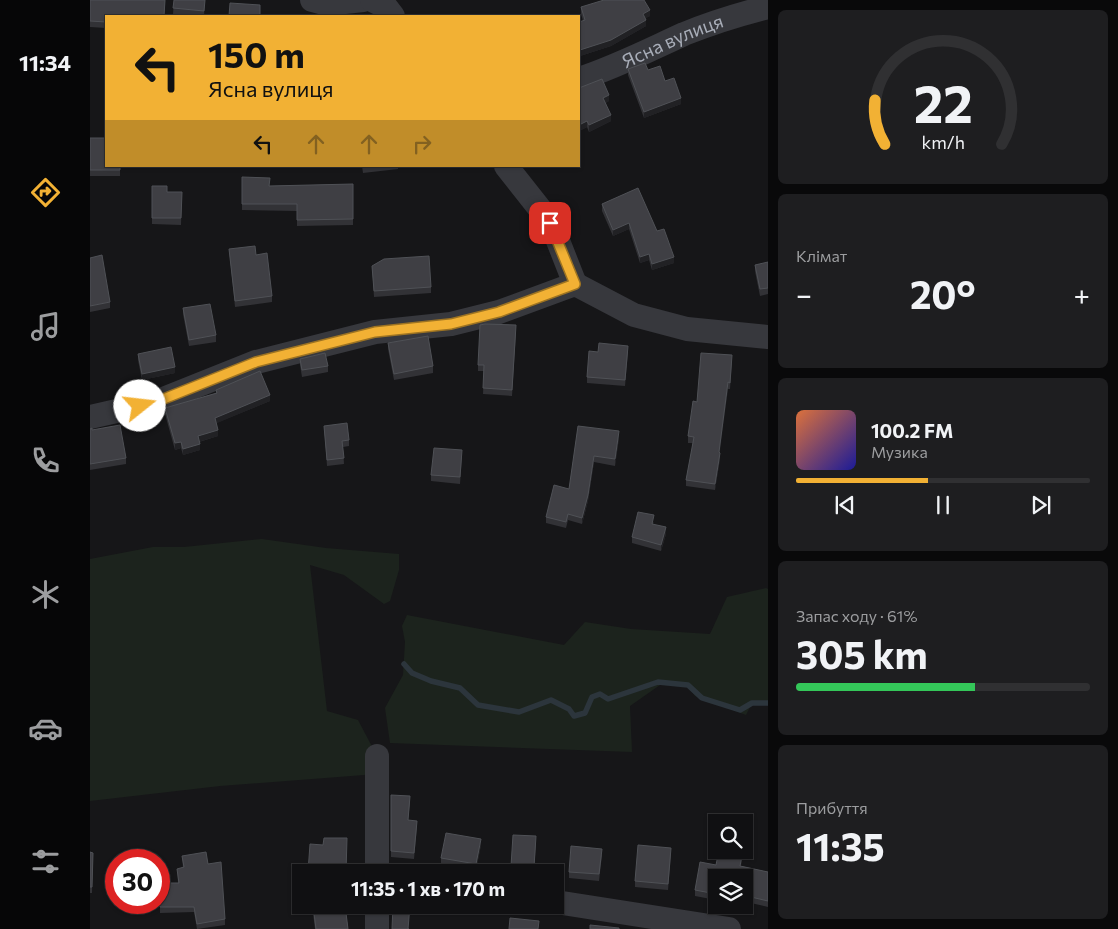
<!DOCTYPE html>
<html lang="uk">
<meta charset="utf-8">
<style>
body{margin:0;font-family:Commissioner,sans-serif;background:#1e1e20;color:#f1f3f6;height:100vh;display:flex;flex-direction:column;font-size:19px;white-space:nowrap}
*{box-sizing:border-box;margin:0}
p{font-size:16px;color:#9c9d9f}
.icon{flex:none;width:28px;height:28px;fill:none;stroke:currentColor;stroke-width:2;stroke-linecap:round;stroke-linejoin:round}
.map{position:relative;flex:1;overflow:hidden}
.sheet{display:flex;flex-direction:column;gap:10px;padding:10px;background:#09090a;width:350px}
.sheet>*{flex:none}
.banner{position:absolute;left:15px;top:15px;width:475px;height:152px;border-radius:0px;box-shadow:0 1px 4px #0004,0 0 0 1px #303032;background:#f2b134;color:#111;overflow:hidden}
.fabs{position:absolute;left:618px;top:814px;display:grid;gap:10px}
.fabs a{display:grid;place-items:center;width:45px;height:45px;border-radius:0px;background:#101012;box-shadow:0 1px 4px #0004,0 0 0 1px #303032;font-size:25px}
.speed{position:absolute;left:15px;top:849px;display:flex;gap:10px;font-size:25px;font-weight:700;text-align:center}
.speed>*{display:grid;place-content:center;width:65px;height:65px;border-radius:50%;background:#101012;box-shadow:0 1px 4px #0004,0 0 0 1px #303032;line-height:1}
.speed .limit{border:8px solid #d22;background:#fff;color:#111}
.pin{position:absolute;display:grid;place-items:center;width:42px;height:42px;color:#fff;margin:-21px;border-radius:10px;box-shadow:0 2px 8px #0006}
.me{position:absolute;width:55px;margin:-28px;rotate:74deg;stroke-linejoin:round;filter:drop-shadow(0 0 4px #0008)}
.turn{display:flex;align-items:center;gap:18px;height:105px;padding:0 20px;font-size:22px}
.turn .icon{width:65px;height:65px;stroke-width:2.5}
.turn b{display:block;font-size:35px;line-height:42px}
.lanes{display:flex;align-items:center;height:48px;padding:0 20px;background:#0003;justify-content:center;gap:25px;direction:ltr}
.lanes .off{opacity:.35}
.big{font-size:38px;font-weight:700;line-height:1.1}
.sheet .tile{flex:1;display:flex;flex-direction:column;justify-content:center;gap:8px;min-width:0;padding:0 18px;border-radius:8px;background:#1e1e20}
.sheet .dial{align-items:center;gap:0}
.dial svg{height:130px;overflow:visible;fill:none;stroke:#303032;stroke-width:7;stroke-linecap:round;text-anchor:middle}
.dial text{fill:#f1f3f6;stroke:none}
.song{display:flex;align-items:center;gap:15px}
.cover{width:60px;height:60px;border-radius:8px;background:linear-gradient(135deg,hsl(20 70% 55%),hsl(240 70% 35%))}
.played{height:5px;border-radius:2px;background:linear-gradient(90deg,#f2b134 45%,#303032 45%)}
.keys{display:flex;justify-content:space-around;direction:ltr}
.heat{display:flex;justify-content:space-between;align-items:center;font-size:28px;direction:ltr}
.charge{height:8px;border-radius:4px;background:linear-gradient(90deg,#34c759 61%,#303032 0)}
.trip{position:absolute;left:202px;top:864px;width:272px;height:50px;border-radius:0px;background:#101012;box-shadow:0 1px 4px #0004,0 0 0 1px #303032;font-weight:700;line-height:50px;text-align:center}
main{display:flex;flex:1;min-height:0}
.menu{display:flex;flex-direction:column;width:90px;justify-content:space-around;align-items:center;background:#060607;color:#9c9d9f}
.menu .icon{width:35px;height:35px}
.menu .current{color:#f2b134}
.menu b{font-size:22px;color:#f1f3f6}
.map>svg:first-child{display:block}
</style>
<main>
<nav class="menu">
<b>11:34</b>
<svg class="icon current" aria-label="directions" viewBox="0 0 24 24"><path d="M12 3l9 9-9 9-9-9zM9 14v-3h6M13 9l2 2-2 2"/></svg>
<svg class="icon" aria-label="music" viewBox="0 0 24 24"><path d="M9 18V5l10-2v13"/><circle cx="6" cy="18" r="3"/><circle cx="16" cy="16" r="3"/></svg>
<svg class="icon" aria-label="phone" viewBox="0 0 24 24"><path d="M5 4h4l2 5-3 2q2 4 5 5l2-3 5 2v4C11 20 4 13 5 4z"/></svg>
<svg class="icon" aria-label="climate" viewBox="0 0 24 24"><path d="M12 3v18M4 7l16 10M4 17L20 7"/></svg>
<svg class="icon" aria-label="car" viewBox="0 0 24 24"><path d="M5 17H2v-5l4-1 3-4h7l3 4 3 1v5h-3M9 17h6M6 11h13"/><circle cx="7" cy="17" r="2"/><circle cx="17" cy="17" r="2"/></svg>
<svg class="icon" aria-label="filters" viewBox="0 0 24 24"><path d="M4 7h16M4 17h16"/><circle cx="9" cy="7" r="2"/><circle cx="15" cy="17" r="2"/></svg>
</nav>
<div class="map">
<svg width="678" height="929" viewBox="0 0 678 929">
<rect width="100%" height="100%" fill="#161618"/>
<!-- green -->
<path fill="#1c231d" d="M172 539 236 548 309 554V570L300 601 294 604 254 575 220 565 237 711 268 720 287 756V774L130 786 0 801V559L63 547H94Z
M676 588 678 589V705L662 703 656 715 605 696 597 685H570L540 706 542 752 300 743 295 708 313 675 315 642 312 626 317 615 474 645 495 622 541 629 620 634 637 597Z"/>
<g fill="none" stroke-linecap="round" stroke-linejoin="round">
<!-- stream -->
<path stroke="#2c353c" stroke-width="5.5" d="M314 664 322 673 341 681 370 688 388 705 429 712 461 700 479 709 484 716 495 713 502 697 510 694 518 699 568 682 598 685 612 698 650 710 662 703H678"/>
<!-- street -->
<g stroke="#37383d" stroke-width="24">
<path d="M222 0 237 4 273 0"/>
<path d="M282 0 296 7 303 16"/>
<path id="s1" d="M489 79C526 67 559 50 594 34 621 23 650 14 678 7"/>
<path d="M416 166 461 223 485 284"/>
<path d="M0 417 66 402 166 362 285 332 361 324 409 312 485 284 544 315 597 329 678 337"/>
<path d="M287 872V756"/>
<path d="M466 902 639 929"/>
<path d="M287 905V929"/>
</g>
</g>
<!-- wall -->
<path fill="#323236" d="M0 0H75L74 16H16V28L0 27Z
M84 0H115L114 16 83 14Z
M491 7 560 16 555 18 556 26 521 46 490 56 489 52V22L493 21 491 14Z
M538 69 558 70 575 81 591 104 554 118 538 75Z
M489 88 519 101 515 103 521 121 499 132 497 127 489 131Z
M0 138 30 166V176H0Z
M272 166H308V169L273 173Z
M152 177 180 186 263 184V225L207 226V211L152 210Z
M62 186 77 192H92L91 225 62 224Z
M512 204 567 231 584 263 562 270 559 260 550 263 539 229 523 236 512 211Z
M139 249 166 255 182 296V302L145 307Z
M0 258 20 302V308L0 312Z
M678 262V294L670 296 665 271V265Z
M282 266 341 287V293L284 297Z
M93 308 126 335V342L99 346 93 314Z
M426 332 422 396 393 394 394 371H388V365Z
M298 343 343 366V373L304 380 298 349Z
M508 352H538L535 386 497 383V377Z
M48 354 85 373 52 380 48 360Z
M210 359 238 366V372L212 377 210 365Z
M642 361 640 389H638L629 453 630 459 625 490 596 486V480L603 443H598V436L607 402Z
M126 390 180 401 126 423 128 436 109 442 110 450 93 455 91 448 85 450 75 414V408L126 393Z
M234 426 259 440V446L253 447 254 464 237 466Z
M488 426 529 438 525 466 504 462 498 501 492 524 478 520 476 528 456 523V517L479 489Z
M0 429 36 458V464L0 470Z
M372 456 370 484 341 481V475Z
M564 522 563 524 576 534 571 551 542 543V537Z
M301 795 320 803 318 820 327 827 324 859 301 857Z
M446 842 444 872H421V866Z
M391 845 386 870 351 864V858Z
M653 850 651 866 678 872V907L661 903V906L654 905V878H626V900L605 896V890L626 865Z
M0 852 3 853 2 893H0Z
M581 854 578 890 545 887V881Z
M512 855 509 881 479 878V872Z
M92 856 118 864 135 919V925L107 929 104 912 70 913V883H88L87 869 93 868Z
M222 905H255L258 929H225Z"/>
<!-- shaded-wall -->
<path fill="#212124" d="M560 10V16L553 20V14Z
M556 20V26L521 46 490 56V50Z
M519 95V101L513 105V98Z
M591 98V104L554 118V112Z
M521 115V121L499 132V125Z
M497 121V127L489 131V125Z
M539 223V229L523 236V230Z
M559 254V260L550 263V257Z
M584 257V263L562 270V264Z
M85 367V373L52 380V374Z
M638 382V389L629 459V452Z
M180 395V401L125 424V418Z
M128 430V436L108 442V436Z
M529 431V438L525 466V459Z
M91 442V448L85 450V443Z
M110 444V450L93 455V449Z
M630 453V459L625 490V484Z
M504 456V462L498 501 492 524V518Z
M576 527V534L571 551V545Z
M391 839V845L386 870V864Z
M653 850V852L650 872V866Z"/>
<!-- building -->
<path fill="#3f3f44" stroke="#4f5156" d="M0 0H75L74 16H16V22L0 21Z
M84 0H115L114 11 83 8Z
M514 0H554L560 10 553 14 556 20 521 40 490 50 489 46V22L495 20 491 7Z
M140 3 170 5V16H139Z
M555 63 558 70 570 66 575 81 584 78 591 98 554 112 538 69Z
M512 79 519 95 513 98 521 115 499 125 497 121 489 125V88Z
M0 138H16V166H30V170H0Z
M152 177 180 178 179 186 263 184V219L207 220V204H152Z
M62 186H77V192H92L91 218H62Z
M548 188 567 231 574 229 584 257 562 264 559 254 550 257 539 223 523 230 512 204Z
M165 246 166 255 177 253 182 296 145 301 139 249Z
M12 255 20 302 0 306V258Z
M339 256 341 287 284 291 282 266 294 259Z
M678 262V288L670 289 665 265Z
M120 304 126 335 99 340 93 308Z
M395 324 426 325 422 390 393 388 394 365H388L390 325Z
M338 336 343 366 304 374 298 343Z
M509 343 538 346 535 380 497 377 499 351 508 352Z
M81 347 85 367 52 374 48 354Z
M235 353 238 366 212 370 210 359Z
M611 353 642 355 640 383 638 382 629 452 630 453 625 484 596 480 604 437 598 436 603 401 607 402Z
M170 371 180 395 125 418 128 430 108 436 110 444 93 449 91 442 85 443 75 408 127 393 126 390Z
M257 423 259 440 252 441 254 458 237 460 234 426Z
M30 425 36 458 0 464V429L2 428V430Z
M488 426 529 431 525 459 504 456 498 495 492 518 478 514 476 522 456 517 464 485 479 489Z
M344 448 372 450 370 477 341 475Z
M548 512 564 515 562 524 576 527 571 545 542 537Z
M301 795 320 796 318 820 327 821 324 853 301 851Z
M356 833 391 839 386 864 351 858Z
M423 835 446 836 444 867 421 866Z
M234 838H257L256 872H218L220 844 233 845Z
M548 845 581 848 578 884 545 881Z
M481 846 512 849 509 874 479 872Z
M629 850H653L650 866 678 872V901L661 897V900L654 899V878H626V894L605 890 610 862 626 865Z
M0 852 3 853 2 887H0Z
M116 852 118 864 131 862 135 919 107 924 104 907H70V883H89L87 869 94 867 92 856Z
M223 905H255L258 929H226Z
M303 905H320L318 929H319H302Z
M420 918 449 921 448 929H419Z
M500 925 529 928V929H500Z"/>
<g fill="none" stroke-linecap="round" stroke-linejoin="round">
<!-- route casing -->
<g stroke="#9d7322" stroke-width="12">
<path id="route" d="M50 406 66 402 166 362 285 332 361 324 409 312 485 284 460 223"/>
</g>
<!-- route -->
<use href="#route" stroke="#f2b134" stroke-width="9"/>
</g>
<g text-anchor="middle" stroke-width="5" stroke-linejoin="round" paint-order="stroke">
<!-- street labels -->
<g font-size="19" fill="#a8adb8" stroke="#111113">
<text dy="7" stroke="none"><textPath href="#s1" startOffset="101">Ясна вулиця</textPath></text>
</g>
</g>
</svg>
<div class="fabs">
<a><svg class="icon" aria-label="search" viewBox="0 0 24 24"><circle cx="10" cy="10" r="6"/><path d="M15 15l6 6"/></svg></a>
<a><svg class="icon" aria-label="layers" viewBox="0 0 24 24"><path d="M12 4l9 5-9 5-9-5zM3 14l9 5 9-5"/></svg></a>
</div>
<div class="speed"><div class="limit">30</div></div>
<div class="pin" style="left:460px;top:223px;background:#d93025"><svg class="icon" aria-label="arrive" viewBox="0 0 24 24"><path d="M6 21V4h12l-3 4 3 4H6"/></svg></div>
<svg class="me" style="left:50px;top:406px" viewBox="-20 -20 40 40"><circle r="19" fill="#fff"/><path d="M0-13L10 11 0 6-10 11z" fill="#f2b134"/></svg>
<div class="trip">11:35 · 1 хв · 170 m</div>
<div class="banner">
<div class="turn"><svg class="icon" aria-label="left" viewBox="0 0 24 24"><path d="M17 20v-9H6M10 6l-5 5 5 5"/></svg><div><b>150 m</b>Ясна вулиця</div></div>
<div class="lanes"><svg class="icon" aria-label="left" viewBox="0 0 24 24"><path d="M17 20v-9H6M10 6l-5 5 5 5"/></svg><svg class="icon off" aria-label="ahead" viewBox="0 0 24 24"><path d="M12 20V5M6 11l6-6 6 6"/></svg><svg class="icon off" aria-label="ahead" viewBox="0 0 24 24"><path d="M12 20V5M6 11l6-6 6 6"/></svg><svg class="icon off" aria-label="right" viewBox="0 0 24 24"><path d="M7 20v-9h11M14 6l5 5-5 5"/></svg></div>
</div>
</div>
<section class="sheet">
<div class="tile dial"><svg viewBox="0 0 100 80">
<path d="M14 69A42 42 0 1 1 86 69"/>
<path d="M14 69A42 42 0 0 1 8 42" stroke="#f2b134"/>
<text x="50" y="56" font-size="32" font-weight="700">22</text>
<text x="50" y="72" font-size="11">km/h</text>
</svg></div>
<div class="tile"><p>Клімат</p>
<div class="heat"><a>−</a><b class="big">20°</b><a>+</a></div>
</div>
<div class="tile">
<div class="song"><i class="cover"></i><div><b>100.2 FM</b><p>Музика</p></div></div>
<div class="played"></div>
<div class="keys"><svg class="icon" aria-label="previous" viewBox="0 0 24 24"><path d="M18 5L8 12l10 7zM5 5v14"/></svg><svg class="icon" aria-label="pause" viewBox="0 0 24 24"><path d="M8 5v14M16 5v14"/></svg><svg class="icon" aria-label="next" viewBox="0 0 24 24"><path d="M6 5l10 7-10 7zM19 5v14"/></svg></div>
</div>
<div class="tile"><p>Запас ходу · 61%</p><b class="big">305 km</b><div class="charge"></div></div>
<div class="tile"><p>Прибуття</p><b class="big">11:35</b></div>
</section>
</main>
